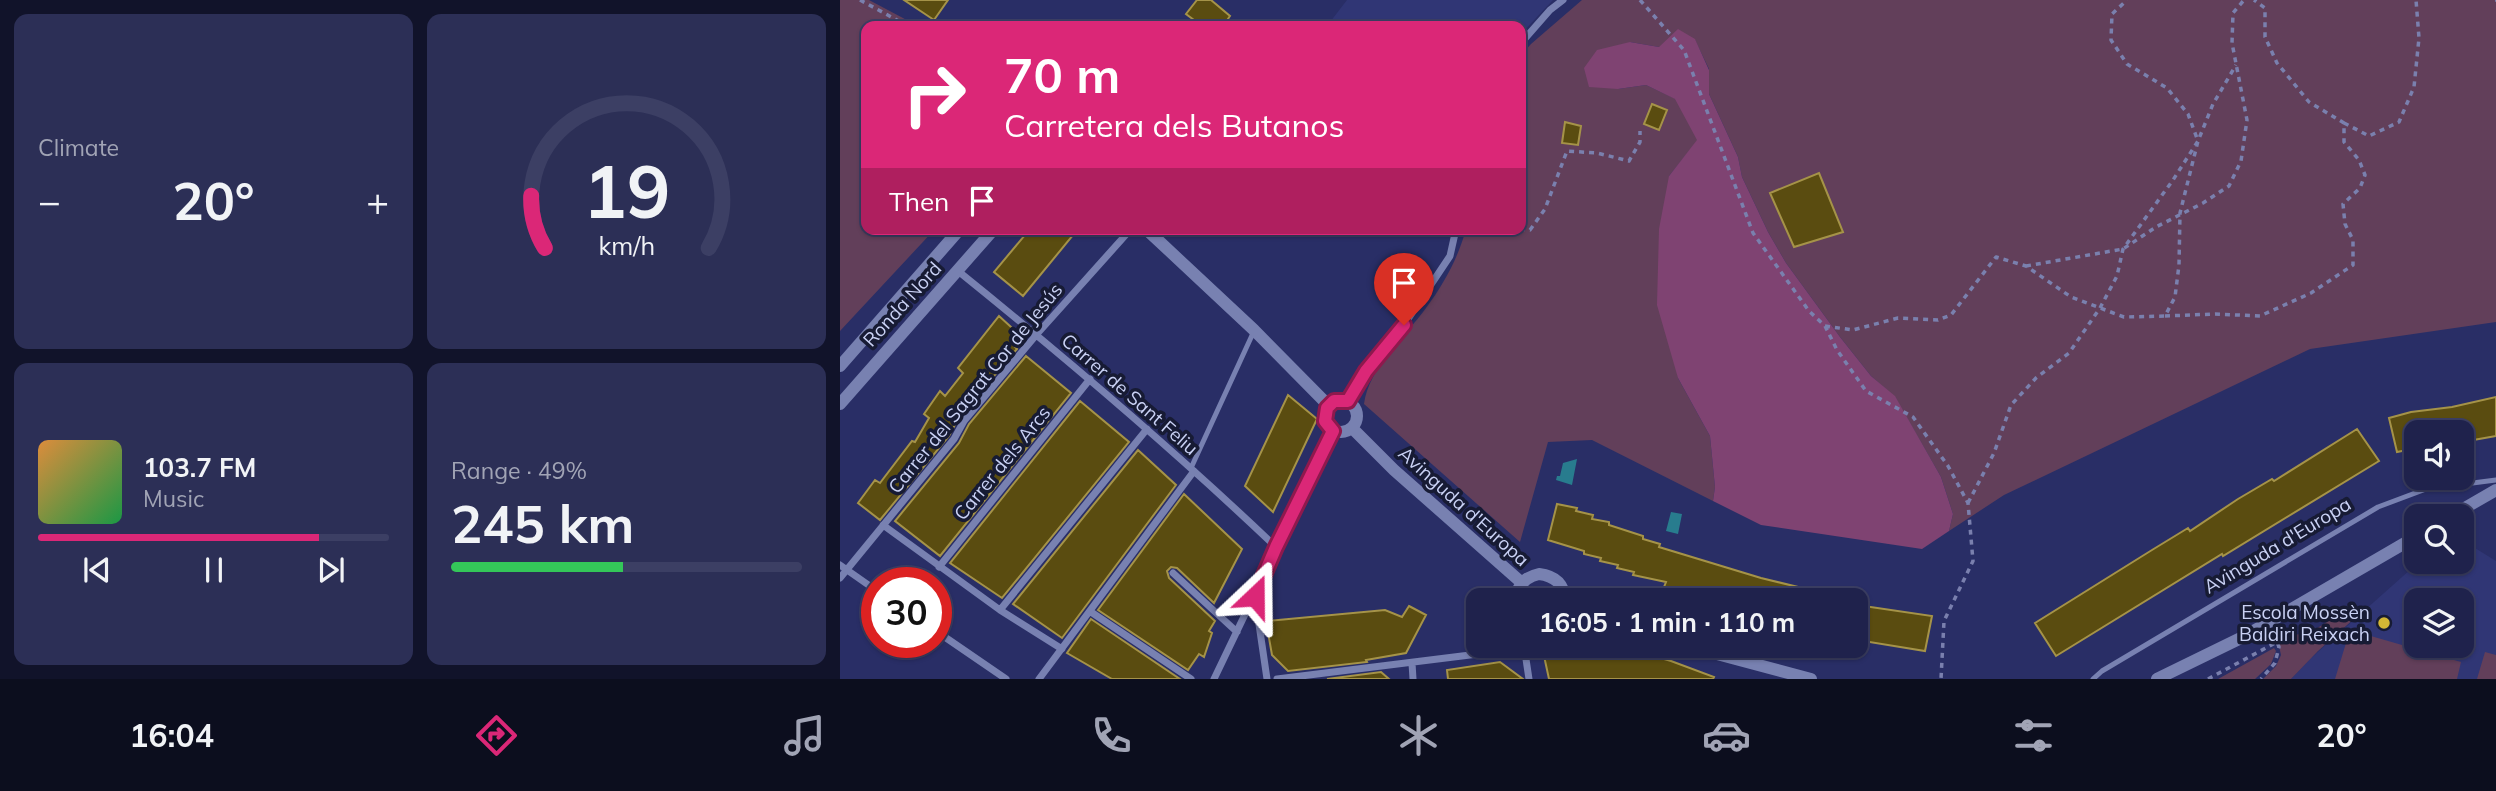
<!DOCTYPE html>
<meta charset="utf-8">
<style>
body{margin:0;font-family:Mulish,sans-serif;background:#2c2f56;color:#f1f3f6;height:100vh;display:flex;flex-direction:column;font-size:26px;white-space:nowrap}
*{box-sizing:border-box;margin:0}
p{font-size:23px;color:#a1a4b5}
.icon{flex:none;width:38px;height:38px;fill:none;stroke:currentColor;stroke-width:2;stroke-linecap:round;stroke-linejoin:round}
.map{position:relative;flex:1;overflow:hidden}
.panel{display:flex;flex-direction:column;gap:14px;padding:14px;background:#11132a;width:840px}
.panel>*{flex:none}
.guide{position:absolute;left:21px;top:21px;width:665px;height:214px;border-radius:14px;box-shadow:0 2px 5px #0004,0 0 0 2px #3c3f64;background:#db2777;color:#fff;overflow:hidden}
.controls{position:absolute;left:1564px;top:420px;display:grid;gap:14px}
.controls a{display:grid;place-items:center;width:70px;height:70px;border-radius:14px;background:#1f224c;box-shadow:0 2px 5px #0004,0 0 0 2px #3c3f64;font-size:35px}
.speed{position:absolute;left:21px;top:567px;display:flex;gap:14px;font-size:35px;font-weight:700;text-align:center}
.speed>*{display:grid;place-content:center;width:91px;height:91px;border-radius:50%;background:#1f224c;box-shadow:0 2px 5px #0004,0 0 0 2px #3c3f64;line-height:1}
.speed .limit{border:10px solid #d22;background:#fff;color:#111}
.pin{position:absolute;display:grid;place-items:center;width:60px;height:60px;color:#fff;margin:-72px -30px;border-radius:50% 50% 50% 0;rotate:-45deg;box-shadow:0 0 7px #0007}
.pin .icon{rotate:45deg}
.me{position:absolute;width:77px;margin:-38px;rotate:23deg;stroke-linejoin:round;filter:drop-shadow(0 0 5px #0008)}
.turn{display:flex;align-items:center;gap:24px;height:147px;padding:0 28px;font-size:32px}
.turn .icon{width:91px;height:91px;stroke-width:2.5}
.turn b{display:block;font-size:49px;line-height:60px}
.then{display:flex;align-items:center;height:66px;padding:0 28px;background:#0003;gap:14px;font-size:26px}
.big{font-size:52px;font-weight:700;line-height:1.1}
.panel .card{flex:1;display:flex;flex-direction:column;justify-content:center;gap:10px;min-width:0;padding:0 24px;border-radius:14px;background:#2c2f56}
.panel .dial{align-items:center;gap:0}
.dial svg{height:182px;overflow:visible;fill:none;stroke:#3c3f64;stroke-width:7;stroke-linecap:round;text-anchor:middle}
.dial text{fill:#f1f3f6;stroke:none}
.song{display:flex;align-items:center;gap:21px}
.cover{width:84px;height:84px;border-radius:10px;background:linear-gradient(135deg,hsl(30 70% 55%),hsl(140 70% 35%))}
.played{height:7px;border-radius:4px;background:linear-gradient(90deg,#db2777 80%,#3c3f64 80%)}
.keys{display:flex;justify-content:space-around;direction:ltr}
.heat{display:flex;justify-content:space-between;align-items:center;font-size:38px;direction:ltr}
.charge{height:10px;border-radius:5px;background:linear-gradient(90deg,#34c759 49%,#3c3f64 0)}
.panel .tiles{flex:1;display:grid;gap:14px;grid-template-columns:repeat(2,1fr)}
.trip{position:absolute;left:626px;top:588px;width:402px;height:70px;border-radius:14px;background:#1f224c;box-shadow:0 2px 5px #0004,0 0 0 2px #3c3f64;font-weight:700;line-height:70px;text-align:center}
.tab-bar{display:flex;height:112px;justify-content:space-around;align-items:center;background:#0c0e1e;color:#a1a4b5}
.tab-bar .icon{width:49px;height:49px}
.tab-bar .active{color:#db2777}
.tab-bar b{font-size:32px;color:#f1f3f6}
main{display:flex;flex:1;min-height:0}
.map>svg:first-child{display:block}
</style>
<main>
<section class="panel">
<div class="tiles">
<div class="card"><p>Climate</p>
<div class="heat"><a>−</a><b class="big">20°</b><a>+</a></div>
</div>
<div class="card dial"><svg viewBox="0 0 100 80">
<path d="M14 69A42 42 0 1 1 86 69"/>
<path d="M14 69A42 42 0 0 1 8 46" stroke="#db2777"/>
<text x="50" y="56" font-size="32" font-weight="700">19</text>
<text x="50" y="72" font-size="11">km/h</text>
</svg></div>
<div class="card">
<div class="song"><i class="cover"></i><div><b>103.7 FM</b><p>Music</p></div></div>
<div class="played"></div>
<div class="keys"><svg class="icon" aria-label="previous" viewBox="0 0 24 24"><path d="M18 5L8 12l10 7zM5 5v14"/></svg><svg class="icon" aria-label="pause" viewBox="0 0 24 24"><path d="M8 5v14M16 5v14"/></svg><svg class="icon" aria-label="next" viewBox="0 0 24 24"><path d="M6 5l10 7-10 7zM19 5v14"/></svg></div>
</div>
<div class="card"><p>Range · 49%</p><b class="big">245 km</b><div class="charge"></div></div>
</div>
</section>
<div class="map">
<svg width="1656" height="679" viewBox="0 0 1656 679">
<rect width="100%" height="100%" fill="#292e66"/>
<!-- built -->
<path fill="#303675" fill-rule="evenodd" d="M507 0H713L681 34V26H487Z
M1622 540 1656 561V679H1451L1470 659 1571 569 1584 562H1622ZM1577 600H1622V646H1577Z"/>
<!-- green -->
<path fill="#623f5a" d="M0 0H29L78 26H26V229H95L0 331Z
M742 0H1656V322L1470 349 1164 495 1109 531 1113 514 1101 477 1055 397 1031 376 1000 337 946 263 928 232 902 177 898 157 869 94V69L855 40 819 47 790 42 778 89 806 85 836 99 858 140 829 176 838 378 870 436 875 487 873 501 752 440 708 442 680 542 524 404C529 367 565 337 586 308 604 284 618 258 626 229H681V55L691 44Z
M1501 613 1516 617 1478 651 1451 679H1423L1436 666 1441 655 1437 637 1441 635 1468 634Z
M1510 630 1621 662 1617 679H1495Z
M1434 648 1436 651 1431 664 1415 679H1378Z
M1645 652 1656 655V679H1637Z"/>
<!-- forest -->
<path fill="#7f4372" d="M838 29 855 39 869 70V94L898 157 902 177 928 232 946 263 1000 337 1031 376 1055 396 1101 477 1113 514 1109 531 1082 549 921 525 873 501 875 487 870 436 838 378 817 305 819 229 829 176 857 140 835 99 806 85 778 89 749 87 744 68 757 50 790 42 819 47Z"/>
<!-- water -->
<path fill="#287c8e" d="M737 459 732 485 716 480 717 476H720L723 463Z
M831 512 842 514 838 534 826 531Z"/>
<!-- building -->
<path fill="#5a4c10" stroke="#a59348" stroke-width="2" d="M64 0H108L94 20Z
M357 0H371L390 16 383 26H362L346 14Z
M812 104 827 110 819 130 804 124Z
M725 122 741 126 738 145 722 143Z
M979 173 1003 232 954 247 930 193Z
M190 229H238L183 296 154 272Z
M159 316 183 338 175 347 177 349 119 417 109 436 40 520 18 503 35 480 40 483 72 441 75 442 89 418 84 414 100 391 105 396 123 373 118 368Z
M186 356 231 393 100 556 55 521 119 443 129 424Z
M448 395 477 419 433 512 405 486Z
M1656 397V436L1622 442V432H1577V448L1557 452 1549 418 1571 412 1612 407Z
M240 401 289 442 162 598 110 563Z
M1517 429 1539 461 1383 556 1382 554 1216 656 1195 623 1312 550 1348 528 1350 531 1398 499 1432 479 1434 481Z
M298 450 336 485 222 638 173 604Z
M344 494 402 549 374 603 337 568 331 567 327 571 329 578 375 621 369 631 372 633 364 657 359 654 348 670 258 610Z
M717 504 737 508 736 511 753 515 752 519 769 522V525L803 536V539L820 544 819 547 921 578 991 595 990 600H872L824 587 826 582 793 575 794 572 777 568 778 565 760 561 761 558 744 554V551L708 540Z
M1017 605 1092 616 1085 651 1017 640Z
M569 606 586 615 566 653 526 660 527 662 448 671 432 655 426 621 545 610 562 617Z
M251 619 340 679H272L227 653Z
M786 648 831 661 874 677 873 679H709L704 656Z
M660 662 683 679H608L607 670Z
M541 672 549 679H487Z"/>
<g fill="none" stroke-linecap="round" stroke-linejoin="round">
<!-- path -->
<path stroke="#7a80ae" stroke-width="3.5" stroke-dasharray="5 5" stroke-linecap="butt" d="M20 0 68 26
M800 0 844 50 913 233 969 311 985 326 997 350 1026 391 1073 417 1108 466 1128 503 1133 561 1104 621 1101 679
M1655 0H1656
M108 26 109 17
M1504 123 1529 136 1559 122 1574 87 1579 38 1576 0
M680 229 690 230 705 209 727 151 757 153 789 161 800 142V131
M1186 266 1283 249 1316 227 1363 203 1389 186 1401 161 1407 120 1392 43 1393 13 1404 0
M1325 316 1375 314 1420 316 1471 293 1513 265V240L1505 224 1503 204 1520 188 1525 175 1519 160 1504 142V123L1469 102 1437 63 1425 37V8L1414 0
M985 326 1013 330 1058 318 1098 320 1111 315 1156 257 1186 266 1231 297 1284 317 1325 316 1335 297 1339 265 1340 213 1358 141 1348 114 1327 88 1287 64 1271 40 1272 14 1287 0
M1128 503 1154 453 1171 405 1196 378 1229 353 1260 308 1277 276 1283 249 1333 180 1358 141 1373 104 1396 65
M1368 679 1437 642 1439 647 1435 663 1421 679"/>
<!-- service -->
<path stroke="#7881b1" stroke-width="5" d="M351 468 414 331
M1253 679 1262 671 1538 507 1586 489 1656 480"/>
<!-- minor -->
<path stroke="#7881b1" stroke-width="7" d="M681 43 710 10 723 0
M118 271C227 359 334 450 436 547
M508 401 526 371 564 325 610 256 616 229
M43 525 160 610 222 649
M0 565 37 591
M99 567 250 379
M333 573 397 632
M0 578 114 439 124 421 197 334 291 229
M415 597 427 679
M160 610 307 429
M251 612 351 679
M96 631 166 679
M684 646 689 679
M572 663 573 679
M199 679 354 471
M374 679 493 431
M437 679 638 654 662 646"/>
<!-- tertiary -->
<path stroke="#7881b1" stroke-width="12" d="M306 229 414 330 489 406
M0 366 120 229
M485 416a16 16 0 1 1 32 0a16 16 0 1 1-32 0Z
M0 404 154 229
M512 428 554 470 682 583
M1611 516 1656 490
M676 600C677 585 685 577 699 574 715 576 724 584 725 600
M847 646 971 679
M1317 679 1405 636 1577 536"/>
</g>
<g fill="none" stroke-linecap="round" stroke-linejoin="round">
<!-- route casing -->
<g stroke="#8e194d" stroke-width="18">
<path id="route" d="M415 596 436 547 493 431 485 421 487 408 494 401H508L526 371 564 325"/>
</g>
<!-- route -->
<use href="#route" stroke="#db2777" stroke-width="12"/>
</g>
<!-- markers -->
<circle fill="#d3b635" stroke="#171b34" stroke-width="2.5" cx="1544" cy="623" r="7"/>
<g text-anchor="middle" stroke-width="7" stroke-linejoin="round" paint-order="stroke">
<!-- street labels -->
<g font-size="19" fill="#c9d1f4" stroke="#171b34">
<text transform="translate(62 304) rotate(-48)" y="7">Ronda Nord</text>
<text transform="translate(135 388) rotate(-51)" y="7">Carrer del Sagrat Cor de Jesús</text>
<text transform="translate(290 394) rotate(41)" y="7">Carrer de Sant Feliu</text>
<text transform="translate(162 463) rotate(-51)" y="7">Carrer dels Arcs</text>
<text transform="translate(624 506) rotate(42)" y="7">Avinguda d'Europa</text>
<text transform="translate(1437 545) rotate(-31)" y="7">Avinguda d'Europa</text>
</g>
<!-- poi labels -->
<g font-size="19" fill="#c9d1f4" stroke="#171b34" text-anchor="end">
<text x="1530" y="619">Escola Mossèn<tspan x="1530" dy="22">Baldiri Reixach</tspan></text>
</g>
</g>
</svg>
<div class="controls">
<a><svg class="icon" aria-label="sound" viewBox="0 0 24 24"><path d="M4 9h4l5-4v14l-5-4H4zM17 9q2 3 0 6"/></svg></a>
<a><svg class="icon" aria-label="search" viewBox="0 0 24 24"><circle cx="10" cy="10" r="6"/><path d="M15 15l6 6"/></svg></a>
<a><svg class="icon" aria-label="layers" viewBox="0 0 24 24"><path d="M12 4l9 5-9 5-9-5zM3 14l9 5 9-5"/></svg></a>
</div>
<div class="speed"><div class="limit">30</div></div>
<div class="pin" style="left:564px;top:325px;background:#d93025"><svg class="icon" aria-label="arrive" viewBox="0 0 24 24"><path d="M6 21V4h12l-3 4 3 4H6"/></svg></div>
<svg class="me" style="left:415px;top:596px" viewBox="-20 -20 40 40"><path d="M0-17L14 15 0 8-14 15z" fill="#db2777" stroke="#fff" stroke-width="4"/></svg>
<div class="trip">16:05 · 1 min · 110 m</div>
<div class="guide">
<div class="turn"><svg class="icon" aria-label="right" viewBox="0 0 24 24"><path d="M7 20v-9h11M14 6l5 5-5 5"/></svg><div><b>70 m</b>Carretera dels Butanos</div></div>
<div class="then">Then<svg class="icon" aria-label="arrive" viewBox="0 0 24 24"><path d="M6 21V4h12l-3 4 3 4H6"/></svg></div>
</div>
</div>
</main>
<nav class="tab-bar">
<b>16:04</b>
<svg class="icon active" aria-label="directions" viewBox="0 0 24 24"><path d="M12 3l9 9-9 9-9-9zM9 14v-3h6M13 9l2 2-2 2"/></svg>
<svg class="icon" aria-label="music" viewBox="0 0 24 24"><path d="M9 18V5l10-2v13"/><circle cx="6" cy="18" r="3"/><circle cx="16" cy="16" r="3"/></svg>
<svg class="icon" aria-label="phone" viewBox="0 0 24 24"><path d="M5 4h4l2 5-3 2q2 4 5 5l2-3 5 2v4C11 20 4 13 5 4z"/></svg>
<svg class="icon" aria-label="climate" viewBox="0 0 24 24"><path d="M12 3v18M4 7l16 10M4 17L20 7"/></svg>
<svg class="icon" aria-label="car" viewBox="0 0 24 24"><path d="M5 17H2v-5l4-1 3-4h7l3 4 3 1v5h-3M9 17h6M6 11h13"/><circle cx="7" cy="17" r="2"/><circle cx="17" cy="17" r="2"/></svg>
<svg class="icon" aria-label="filters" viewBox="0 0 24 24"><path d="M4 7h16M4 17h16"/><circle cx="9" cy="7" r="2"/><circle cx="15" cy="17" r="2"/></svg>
<b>20°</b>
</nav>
